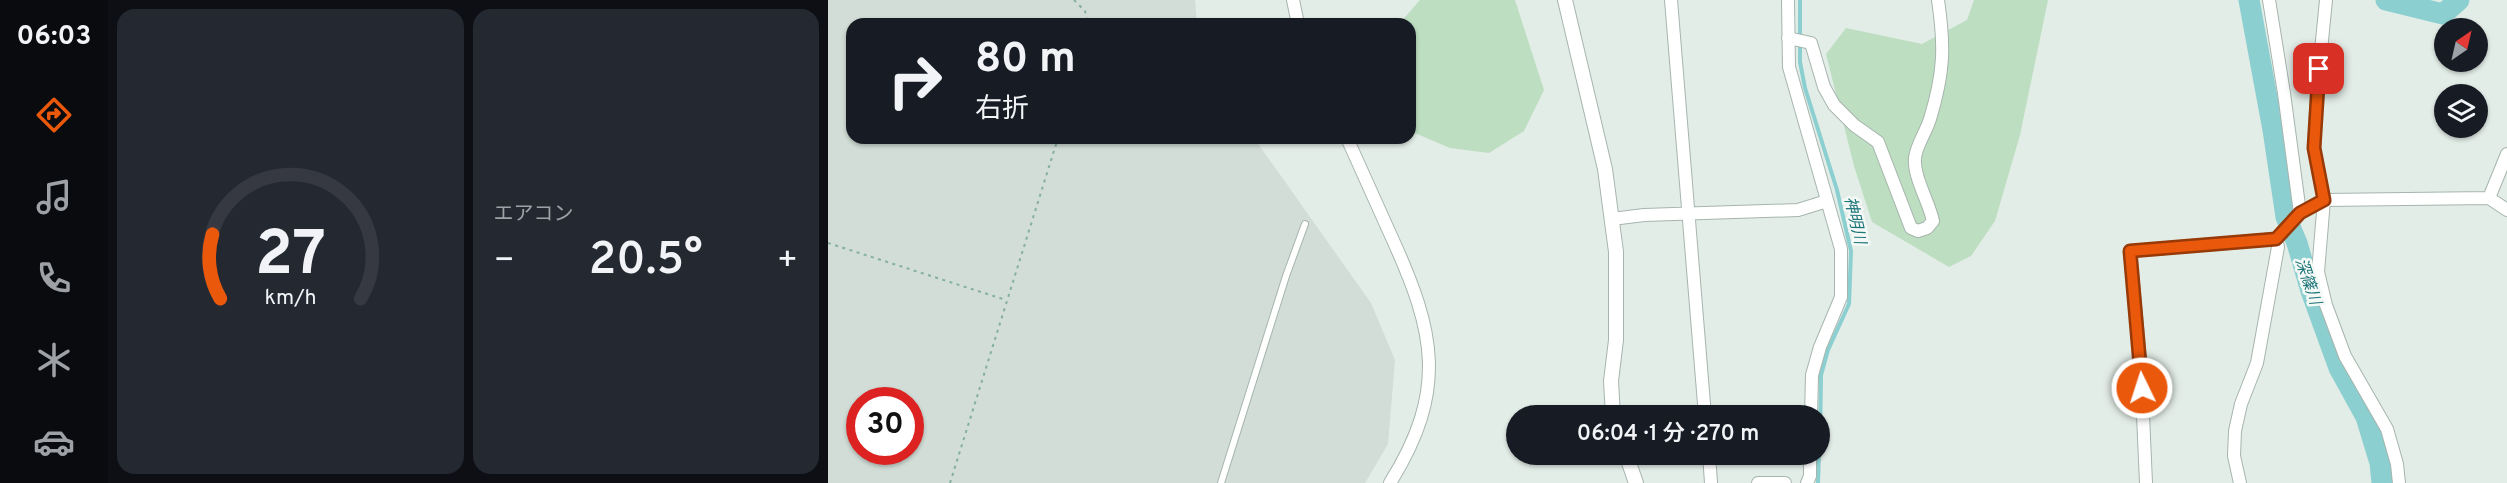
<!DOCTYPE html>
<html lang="ja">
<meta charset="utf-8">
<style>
body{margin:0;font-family:Overpass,"Noto Sans JP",sans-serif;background:#242831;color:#f1f3f6;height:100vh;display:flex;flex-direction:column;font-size:22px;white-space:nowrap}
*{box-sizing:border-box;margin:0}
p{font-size:20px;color:#9ea1a6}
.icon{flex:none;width:33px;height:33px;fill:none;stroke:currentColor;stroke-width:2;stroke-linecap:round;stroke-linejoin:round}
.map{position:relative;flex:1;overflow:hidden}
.details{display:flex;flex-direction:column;gap:9px;padding:9px;background:#0d0f14;width:720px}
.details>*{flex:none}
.top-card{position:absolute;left:18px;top:18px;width:570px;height:126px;border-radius:18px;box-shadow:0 2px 4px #0004;background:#171b24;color:#f1f3f6;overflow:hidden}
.needle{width:39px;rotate:34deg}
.fabs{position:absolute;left:1606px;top:18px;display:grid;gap:12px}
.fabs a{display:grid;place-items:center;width:54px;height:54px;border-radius:50%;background:#171b24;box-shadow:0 2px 4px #0004;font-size:30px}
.speed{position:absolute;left:18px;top:387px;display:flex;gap:12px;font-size:30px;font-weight:700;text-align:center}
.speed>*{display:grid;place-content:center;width:78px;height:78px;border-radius:50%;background:#171b24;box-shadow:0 2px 4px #0004;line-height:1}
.speed .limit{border:9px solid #d22;background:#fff;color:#111}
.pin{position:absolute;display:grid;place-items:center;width:51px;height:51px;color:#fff;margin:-26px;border-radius:12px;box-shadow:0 3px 9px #0006}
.me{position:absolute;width:66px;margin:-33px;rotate:356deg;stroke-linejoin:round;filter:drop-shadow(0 0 4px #0008)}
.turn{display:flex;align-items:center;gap:21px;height:126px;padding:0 30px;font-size:27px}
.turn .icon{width:78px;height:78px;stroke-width:2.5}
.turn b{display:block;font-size:42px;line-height:51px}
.big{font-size:45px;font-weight:600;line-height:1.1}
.details .widget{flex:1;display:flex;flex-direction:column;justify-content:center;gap:9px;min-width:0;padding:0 21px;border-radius:18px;background:#242831}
.details .dial{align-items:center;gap:0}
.dial svg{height:156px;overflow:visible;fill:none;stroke:#363941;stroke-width:7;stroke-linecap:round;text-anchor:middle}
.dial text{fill:#f1f3f6;stroke:none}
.heat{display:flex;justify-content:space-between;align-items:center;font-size:33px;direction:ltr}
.details .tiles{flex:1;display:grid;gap:9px;grid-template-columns:repeat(2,1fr)}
.trip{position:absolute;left:678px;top:405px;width:324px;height:60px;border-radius:30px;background:#171b24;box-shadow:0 2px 4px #0004;font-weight:600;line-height:60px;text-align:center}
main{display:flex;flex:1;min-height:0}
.tab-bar{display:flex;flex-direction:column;width:108px;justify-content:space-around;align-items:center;background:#090b0e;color:#9ea1a6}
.tab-bar .icon{width:42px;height:42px}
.tab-bar .current{color:#ea580c}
.tab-bar b{font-size:27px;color:#f1f3f6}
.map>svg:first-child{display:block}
</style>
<main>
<nav class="tab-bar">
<b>06:03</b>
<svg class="icon current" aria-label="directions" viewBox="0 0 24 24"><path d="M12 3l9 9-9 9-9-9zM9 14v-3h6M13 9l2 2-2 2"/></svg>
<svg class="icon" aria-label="music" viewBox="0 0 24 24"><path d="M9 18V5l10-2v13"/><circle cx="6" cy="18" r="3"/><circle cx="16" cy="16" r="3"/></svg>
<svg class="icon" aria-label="phone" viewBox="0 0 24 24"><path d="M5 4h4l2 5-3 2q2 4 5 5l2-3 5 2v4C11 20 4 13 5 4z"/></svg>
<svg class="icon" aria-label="climate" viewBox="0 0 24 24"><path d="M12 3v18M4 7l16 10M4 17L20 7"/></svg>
<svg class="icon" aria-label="car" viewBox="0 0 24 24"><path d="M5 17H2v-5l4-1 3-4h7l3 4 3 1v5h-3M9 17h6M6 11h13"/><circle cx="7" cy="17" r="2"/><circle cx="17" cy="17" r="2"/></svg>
</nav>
<section class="details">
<div class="tiles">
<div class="widget dial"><svg viewBox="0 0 100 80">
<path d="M14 69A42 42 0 1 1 86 69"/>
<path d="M14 69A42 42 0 0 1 10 36" stroke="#ea580c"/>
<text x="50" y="56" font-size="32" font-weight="700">27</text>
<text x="50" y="72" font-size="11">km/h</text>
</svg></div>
<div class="widget"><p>エアコン</p>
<div class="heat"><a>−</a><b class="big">20.5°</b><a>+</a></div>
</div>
</div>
</section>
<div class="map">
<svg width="1679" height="483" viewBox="0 0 1679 483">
<rect width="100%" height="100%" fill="#e3ede7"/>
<!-- built -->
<path fill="#d1ddd6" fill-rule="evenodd" d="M0 0H367L369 24H24V138H426L543 303 567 360 560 444 537 483H0ZM32 400H82V452H32Z"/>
<!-- green -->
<path fill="#bddec1" d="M592 0H687L716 90 696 131 661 153 622 148 582 131V24H571Z
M1146 0H1220L1192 135 1167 221 1143 256 1121 267 1044 222 1026 166 998 54 1018 28 1094 44 1139 20Z"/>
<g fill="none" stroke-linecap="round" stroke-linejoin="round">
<!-- stream -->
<path stroke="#8ccfd1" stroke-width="4" d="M972 0V62L977 88 1009 190 1023 251 1021 304 1000 350 993 375 992 444
M990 483 991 454"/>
<!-- river -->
<path stroke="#8ccfd1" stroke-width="21" d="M1421 0 1445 130 1458 217 1469 243 1483 291 1511 368 1538 417 1552 463 1554 483
M1558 0 1615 14 1631 0"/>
<!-- service casing -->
<g stroke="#a6b5ad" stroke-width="8">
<path id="service" d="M393 483 458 276 477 224"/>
</g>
<!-- minor casing -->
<g stroke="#a6b5ad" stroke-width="14">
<path id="minor" d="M465 0 470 24
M843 0 877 416
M960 0 961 67 1013 249V297L992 347 984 375 983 416
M1441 0 1456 93 1472 213
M1498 0 1489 91 1486 148 1496 200 1490 272 1498 305 1517 356 1559 429 1569 464 1571 483
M960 38 983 43 996 87 1006 105 1026 125 1050 142 1083 228 1090 231 1099 228 1105 221C1101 202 1085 176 1087 158 1088 146 1098 132 1102 119 1116 73 1117 47 1110 0
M519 138C534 171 549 205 564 238 607 332 620 390 562 483
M1661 198 1679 154
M784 219 816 215 970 210 999 201
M881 454 883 483
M930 483H957
M979 483 982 476V454
M1318 483 1313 370 1302 251 1448 239 1472 213 1496 200 1661 198 1679 210
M1412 483 1406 456 1407 431 1413 404 1429 363 1450 247 1448 239"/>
</g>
<!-- tertiary casing -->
<g stroke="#a6b5ad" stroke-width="16">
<path id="tertiary" d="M737 0 777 169 788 252V340L783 381 785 416
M798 454 808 483"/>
</g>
<!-- path -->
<path stroke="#84b09d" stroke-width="2" stroke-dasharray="3 4.5" stroke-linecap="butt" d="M246 0 257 11 260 24
M0 243 178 300
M122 483 230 138"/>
<!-- service -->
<use href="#service" stroke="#fff" stroke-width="6"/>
<!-- minor -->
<use href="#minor" stroke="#fff" stroke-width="12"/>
<!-- tertiary -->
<use href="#tertiary" stroke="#fff" stroke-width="14"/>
</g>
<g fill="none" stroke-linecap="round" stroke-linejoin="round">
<!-- route casing -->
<g stroke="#983908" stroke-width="15">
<path id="route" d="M1314 388 1302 251 1448 239 1472 213 1496 200 1486 148 1491 69"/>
</g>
<!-- route -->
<use href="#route" stroke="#ea580c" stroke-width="10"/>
</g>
<g text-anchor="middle" stroke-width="5" stroke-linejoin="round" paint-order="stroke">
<!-- water labels -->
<g font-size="16" font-style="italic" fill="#1e767a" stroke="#f4f9f6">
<text transform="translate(1028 220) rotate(77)" y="6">神明川</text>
<text transform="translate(1481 281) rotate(71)" y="6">深篠川</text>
</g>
</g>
</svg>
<div class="fabs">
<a><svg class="needle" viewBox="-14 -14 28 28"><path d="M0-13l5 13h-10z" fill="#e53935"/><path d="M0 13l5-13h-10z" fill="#9ea1a6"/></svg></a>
<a><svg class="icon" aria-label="layers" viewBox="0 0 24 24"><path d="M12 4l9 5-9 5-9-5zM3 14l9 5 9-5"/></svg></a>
</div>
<div class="speed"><div class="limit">30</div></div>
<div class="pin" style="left:1491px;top:69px;background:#d93025"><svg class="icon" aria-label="arrive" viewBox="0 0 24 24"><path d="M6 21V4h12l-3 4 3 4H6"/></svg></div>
<svg class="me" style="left:1314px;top:388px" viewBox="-20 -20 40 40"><circle r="17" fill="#ea580c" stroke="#fff" stroke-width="3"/><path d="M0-11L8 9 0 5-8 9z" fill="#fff"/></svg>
<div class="trip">06:04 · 1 分 · 270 m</div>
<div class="top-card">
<div class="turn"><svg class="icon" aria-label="right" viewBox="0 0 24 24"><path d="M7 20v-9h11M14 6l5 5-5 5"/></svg><div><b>80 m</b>右折</div></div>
</div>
</div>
</main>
